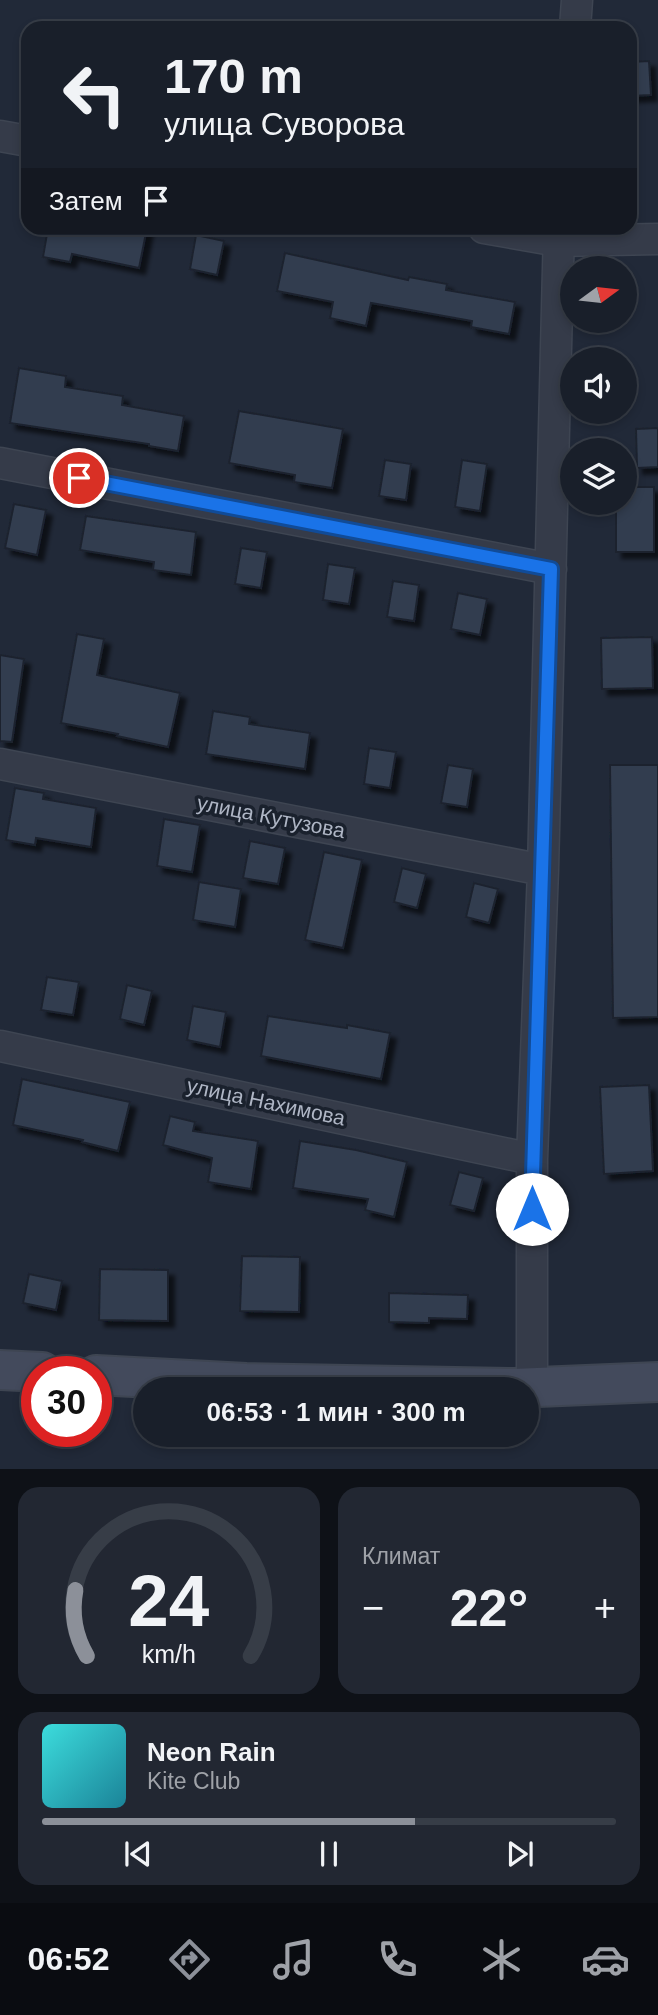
<!DOCTYPE html>
<html lang="ru">
<meta charset="utf-8">
<style>
body{margin:0;font-family:Helvetica,sans-serif;background:#222732;color:#f1f3f6;height:100vh;display:flex;flex-direction:column;font-size:26px;white-space:nowrap}
*{box-sizing:border-box;margin:0}
p{font-size:23px;color:#9fa2a8}
.icon{flex:none;width:38px;height:38px;fill:none;stroke:currentColor;stroke-width:2;stroke-linecap:round;stroke-linejoin:round}
.map{position:relative;height:1469px;overflow:hidden}
.panel{display:flex;flex-direction:column;gap:18px;padding:18px;background:#0e1117;flex:1}
.panel>*{flex:none}
.guide{position:absolute;left:21px;top:21px;width:616px;height:214px;border-radius:21px;box-shadow:0 4px 10px #0003,0 0 0 2px #373d47;background:#191f2a;color:#f1f3f6;overflow:hidden}
.needle{width:46px;rotate:75deg}
.fabs{position:absolute;left:560px;top:256px;display:grid;gap:14px}
.fabs a{display:grid;place-items:center;width:77px;height:77px;border-radius:50%;background:#191f2a;box-shadow:0 4px 10px #0003,0 0 0 2px #373d47;font-size:35px}
.speed{position:absolute;left:21px;top:1356px;display:flex;gap:14px;font-size:35px;font-weight:700;text-align:center}
.speed>*{display:grid;place-content:center;width:91px;height:91px;border-radius:50%;background:#191f2a;box-shadow:0 4px 10px #0003,0 0 0 2px #373d47;line-height:1}
.speed .limit{border:10px solid #d22;background:#fff;color:#111}
.pin{position:absolute;display:grid;place-items:center;width:60px;height:60px;color:#fff;margin:-30px;border:4px solid #fff;border-radius:50%;box-shadow:0 2px 7px #0007}
.me{position:absolute;width:77px;margin:-38px;rotate:0deg;stroke-linejoin:round;filter:drop-shadow(0 0 5px #0008)}
.turn{display:flex;align-items:center;gap:24px;height:147px;padding:0 28px;font-size:32px}
.turn .icon{width:91px;height:91px;stroke-width:2.5}
.turn b{display:block;font-size:49px;line-height:60px}
.then{display:flex;align-items:center;height:66px;padding:0 28px;background:#0003;gap:14px;font-size:26px}
.big{font-size:52px;font-weight:700;line-height:1.1}
.panel .widget{flex:1;display:flex;flex-direction:column;justify-content:center;gap:10px;min-width:0;padding:0 24px;border-radius:21px;background:#222732}
.panel .dial{align-items:center;gap:0}
.dial svg{height:182px;overflow:visible;fill:none;stroke:#373d47;stroke-width:7;stroke-linecap:round;text-anchor:middle}
.dial text{fill:#f1f3f6;stroke:none}
.song{display:flex;align-items:center;gap:21px}
.cover{width:84px;height:84px;border-radius:10px;background:linear-gradient(135deg,hsl(180 70% 55%),hsl(190 70% 35%))}
.played{height:7px;border-radius:4px;background:linear-gradient(90deg,#8c9099 65%,#373d47 65%)}
.keys{display:flex;justify-content:space-around;direction:ltr}
.heat{display:flex;justify-content:space-between;align-items:center;font-size:38px;direction:ltr}
.panel .tiles{flex:1;display:grid;gap:18px;grid-template-columns:1fr 1fr}
.widget:last-child{grid-column:span 2}
.trip{position:absolute;left:133px;top:1377px;width:406px;height:70px;border-radius:35px;background:#191f2a;box-shadow:0 4px 10px #0003,0 0 0 2px #373d47;font-weight:700;line-height:70px;text-align:center}
.dock{display:flex;height:112px;justify-content:space-around;align-items:center;background:#0a0c11;color:#9fa2a8}
.dock .icon{width:49px;height:49px}
.dock .on{color:#8c9099}
.dock b{font-size:32px;color:#f1f3f6}
.map>svg:first-child{display:block}
</style>
<div class="map">
<svg width="658" height="1469" viewBox="0 0 658 1469">
<defs>
<filter id="shadow"><feDropShadow dx="6" dy="6" stdDeviation="2" flood-color="#0009"/></filter>
</defs>
<rect width="100%" height="100%" fill="#212938"/>
<!-- building -->
<path fill="#333d4f" stroke="#1c232f" stroke-width="2" filter="url(#shadow)" d="M649 61 651 95 630 96V62Z
M48 228H147L139 268 72 254 70 262 43 257Z
M196 235 224 241 217 275 190 269Z
M285 253 408 280 409 277 447 284 446 290 515 302 509 334 471 327 472 321 371 303 366 326 330 318 333 302 277 291Z
M19 368 66 376 65 387 123 396 122 405 184 416 178 451 149 446V444L10 423Z
M239 411 343 429 332 488 294 482 295 475 229 463Z
M658 428V467L637 468 636 429Z
M385 460 411 464 406 500 379 496Z
M462 460 487 464 480 511 455 507Z
M625 487H654V552H616V502H625Z
M14 504 46 510 37 555 5 548Z
M86 516 196 532 191 575 153 570 154 562 80 550Z
M241 548 267 552 261 588 235 584Z
M328 564 355 568 349 604 323 600Z
M393 581 419 585 414 621 387 617Z
M458 593 487 599 480 635 451 629Z
M77 634 104 639 97 675 180 693 168 747 117 736 118 734 61 723Z
M652 637 653 688 602 689 601 638Z
M0 655 24 659 12 742 0 741Z
M213 711 250 717 249 724 310 733 305 769 206 754Z
M369 748 396 752 390 788 364 784Z
M448 765 473 769 467 807 441 803Z
M610 765H658V1017L613 1018Z
M15 788 44 793 43 799 96 808 91 847 36 838 35 845 6 840Z
M164 819 200 825 192 872 157 866Z
M250 841 285 848 278 884 243 878Z
M324 852 362 860 343 948 305 940Z
M402 868 426 874 417 908 394 902Z
M199 882 241 889 235 927 193 920Z
M474 883 498 889 489 923 466 917Z
M47 977 79 982 73 1015 41 1010Z
M127 985 152 991 144 1025 120 1019Z
M193 1006 226 1012 220 1047 187 1040Z
M268 1016 347 1028V1025L390 1033 381 1079 261 1056Z
M22 1079 130 1102 118 1151 82 1142 83 1140 13 1125Z
M649 1085 653 1171 604 1174 600 1087Z
M170 1116 195 1122 193 1131 258 1141 251 1189 208 1182 212 1158 163 1145Z
M300 1141 356 1150 407 1162 394 1217 365 1210 368 1199 293 1188Z
M459 1172 483 1178 474 1211 450 1205Z
M242 1256 300 1257 299 1312 240 1311Z
M100 1269 168 1270V1321L99 1320Z
M29 1274 62 1281 56 1310 23 1303Z
M389 1293 468 1295 467 1319 429 1318V1323L389 1322Z"/>
<g fill="none" stroke-linecap="round" stroke-linejoin="round">
<!-- street casing -->
<g stroke="#3e4552" stroke-width="33">
<path id="street" d="M575 28 577 0
M0 136 28 141
M484 228 558 241 658 239
M0 463 551 569
M0 764 543 870
M0 1046 532 1159
M532 1387V1159L543 870 559 228"/>
</g>
<!-- secondary casing -->
<g stroke="#3e4552" stroke-width="42">
<path id="secondary" d="M0 1370 42 1372
M96 1375 246 1383 514 1388 658 1382"/>
</g>
<!-- street -->
<use href="#street" stroke="#353b49" stroke-width="30"/>
<!-- secondary -->
<use href="#secondary" stroke="#434a5c" stroke-width="38"/>
</g>
<g fill="none" stroke-linecap="round" stroke-linejoin="round">
<!-- route casing -->
<g stroke="#114b97" stroke-width="18">
<path id="route" d="M79 478 551 569 532 1209"/>
</g>
<!-- route -->
<use href="#route" stroke="#1a73e8" stroke-width="12"/>
</g>
<g text-anchor="middle" stroke-width="7" stroke-linejoin="round" paint-order="stroke">
<!-- street labels -->
<g font-size="21" fill="#afb6c5" stroke="#1a212d">
<text transform="translate(271 817) rotate(11)" y="7">улица Кутузова</text>
<text transform="translate(266 1102) rotate(12)" y="7">улица Нахимова</text>
</g>
</g>
</svg>
<div class="fabs">
<a><svg class="needle" viewBox="-14 -14 28 28"><path d="M0-13l5 13h-10z" fill="#e53935"/><path d="M0 13l5-13h-10z" fill="#9fa2a8"/></svg></a>
<a><svg class="icon" aria-label="sound" viewBox="0 0 24 24"><path d="M4 9h4l5-4v14l-5-4H4zM17 9q2 3 0 6"/></svg></a>
<a><svg class="icon" aria-label="layers" viewBox="0 0 24 24"><path d="M12 4l9 5-9 5-9-5zM3 14l9 5 9-5"/></svg></a>
</div>
<div class="speed"><div class="limit">30</div></div>
<div class="pin" style="left:79px;top:478px;background:#d93025"><svg class="icon" aria-label="arrive" viewBox="0 0 24 24"><path d="M6 21V4h12l-3 4 3 4H6"/></svg></div>
<svg class="me" style="left:532px;top:1209px" viewBox="-20 -20 40 40"><circle r="19" fill="#fff"/><path d="M0-13L10 11 0 6-10 11z" fill="#1a73e8"/></svg>
<div class="trip">06:53 · 1 мин · 300 m</div>
<div class="guide">
<div class="turn"><svg class="icon" aria-label="left" viewBox="0 0 24 24"><path d="M17 20v-9H6M10 6l-5 5 5 5"/></svg><div><b>170 m</b>улица Суворова</div></div>
<div class="then">Затем<svg class="icon" aria-label="arrive" viewBox="0 0 24 24"><path d="M6 21V4h12l-3 4 3 4H6"/></svg></div>
</div>
</div>
<section class="panel">
<div class="tiles">
<div class="widget dial"><svg viewBox="0 0 100 80">
<path d="M14 69A42 42 0 1 1 86 69"/>
<path d="M14 69A42 42 0 0 1 9 40" stroke="#8c9099"/>
<text x="50" y="56" font-size="32" font-weight="700">24</text>
<text x="50" y="72" font-size="11">km/h</text>
</svg></div>
<div class="widget"><p>Климат</p>
<div class="heat"><a>−</a><b class="big">22°</b><a>+</a></div>
</div>
<div class="widget">
<div class="song"><i class="cover"></i><div><b>Neon Rain</b><p>Kite Club</p></div></div>
<div class="played"></div>
<div class="keys"><svg class="icon" aria-label="previous" viewBox="0 0 24 24"><path d="M18 5L8 12l10 7zM5 5v14"/></svg><svg class="icon" aria-label="pause" viewBox="0 0 24 24"><path d="M8 5v14M16 5v14"/></svg><svg class="icon" aria-label="next" viewBox="0 0 24 24"><path d="M6 5l10 7-10 7zM19 5v14"/></svg></div>
</div>
</div>
</section>
<nav class="dock">
<b>06:52</b>
<svg class="icon on" aria-label="directions" viewBox="0 0 24 24"><path d="M12 3l9 9-9 9-9-9zM9 14v-3h6M13 9l2 2-2 2"/></svg>
<svg class="icon" aria-label="music" viewBox="0 0 24 24"><path d="M9 18V5l10-2v13"/><circle cx="6" cy="18" r="3"/><circle cx="16" cy="16" r="3"/></svg>
<svg class="icon" aria-label="phone" viewBox="0 0 24 24"><path d="M5 4h4l2 5-3 2q2 4 5 5l2-3 5 2v4C11 20 4 13 5 4z"/></svg>
<svg class="icon" aria-label="climate" viewBox="0 0 24 24"><path d="M12 3v18M4 7l16 10M4 17L20 7"/></svg>
<svg class="icon" aria-label="car" viewBox="0 0 24 24"><path d="M5 17H2v-5l4-1 3-4h7l3 4 3 1v5h-3M9 17h6M6 11h13"/><circle cx="7" cy="17" r="2"/><circle cx="17" cy="17" r="2"/></svg>
</nav>
